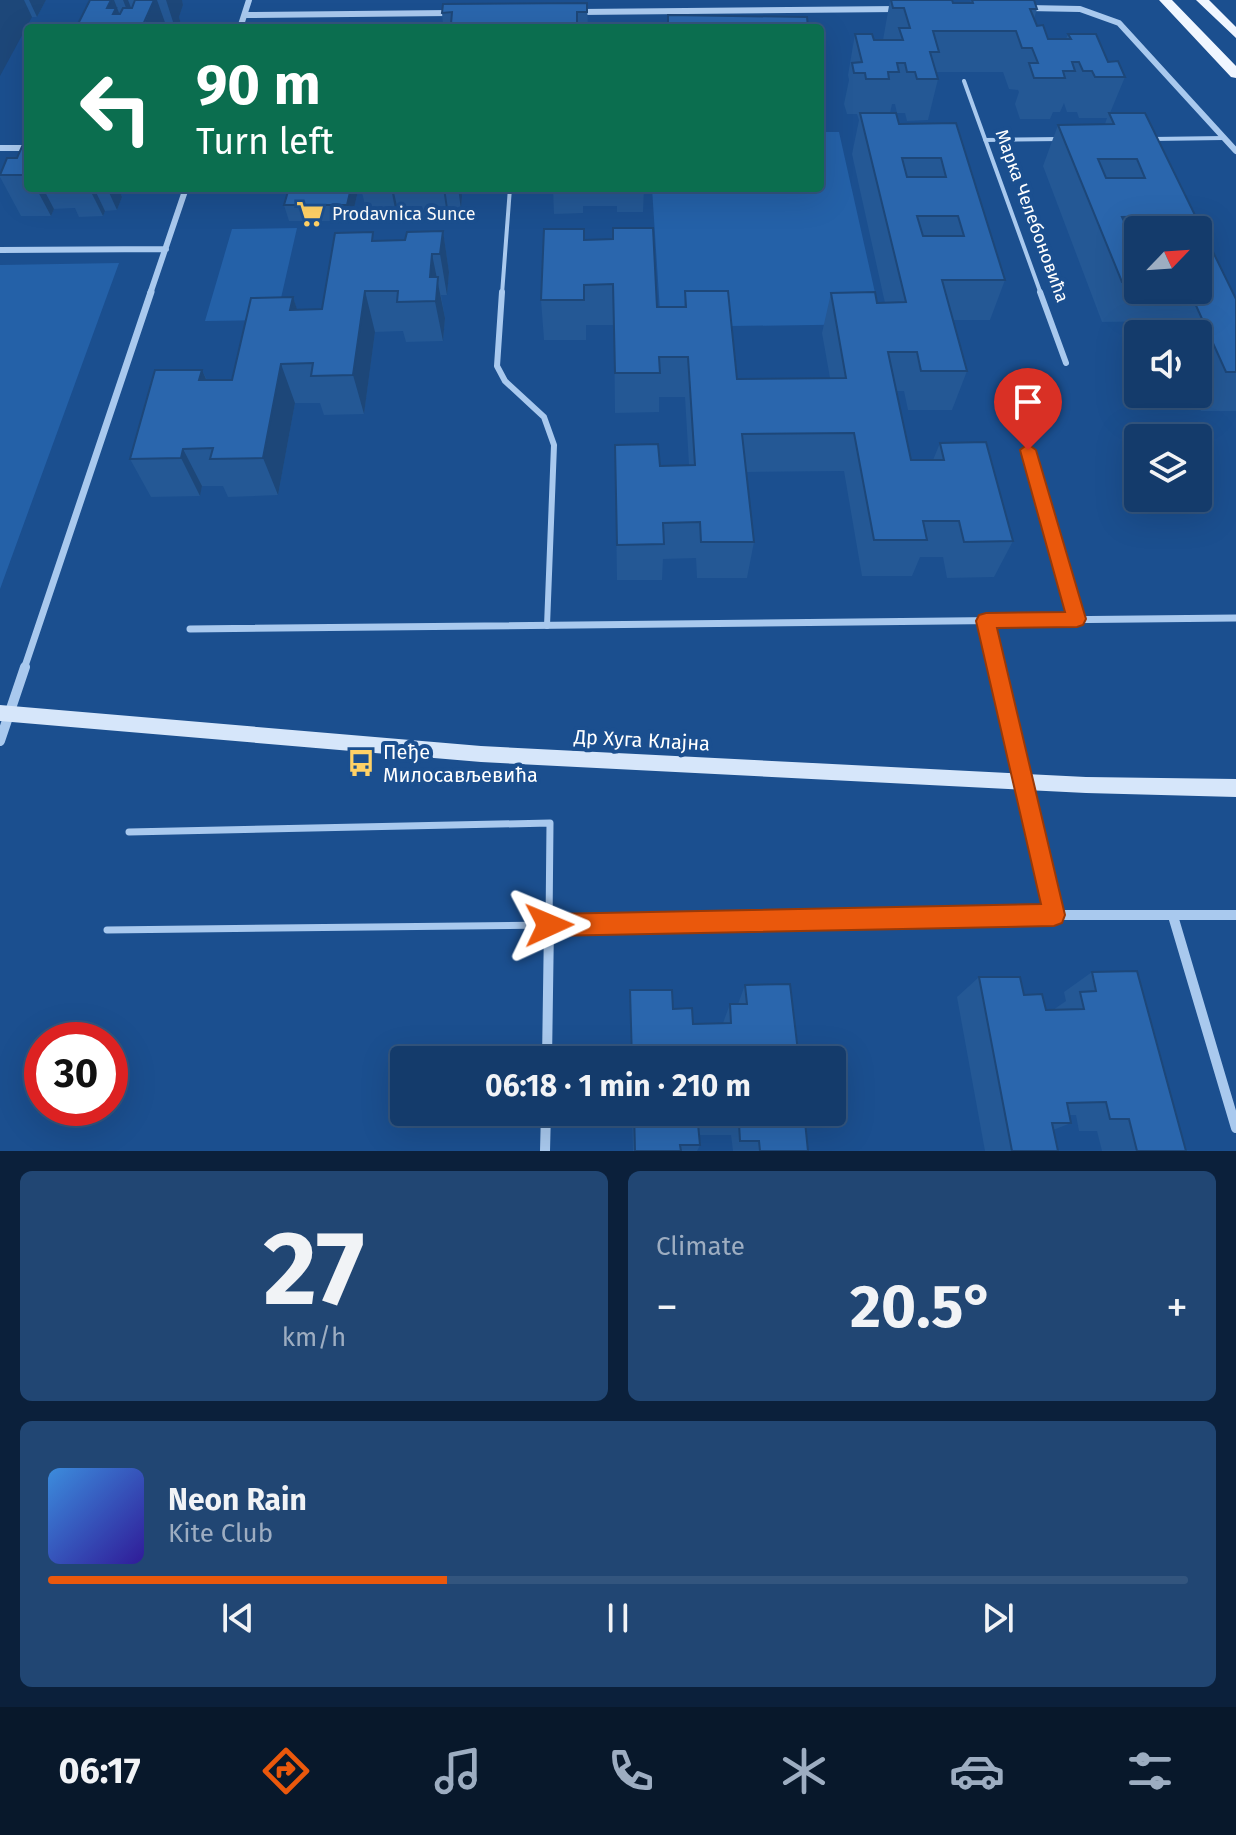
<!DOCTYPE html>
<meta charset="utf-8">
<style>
body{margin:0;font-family:"Fira Sans",sans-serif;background:#214673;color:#f1f3f6;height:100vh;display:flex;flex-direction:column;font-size:30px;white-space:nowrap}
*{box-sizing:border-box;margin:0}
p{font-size:26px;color:#9dadc1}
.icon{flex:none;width:44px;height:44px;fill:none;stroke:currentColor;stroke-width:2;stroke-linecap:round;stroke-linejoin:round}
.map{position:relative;height:1151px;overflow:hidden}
.drawer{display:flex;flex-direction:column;gap:20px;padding:20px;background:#0b203b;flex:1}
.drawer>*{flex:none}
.guide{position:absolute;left:24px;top:24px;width:800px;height:168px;border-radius:8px;box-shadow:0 8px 32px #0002,0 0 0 2px #33557e;background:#0b6e4f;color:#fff;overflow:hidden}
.needle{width:52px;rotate:65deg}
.controls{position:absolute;left:1124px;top:216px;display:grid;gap:16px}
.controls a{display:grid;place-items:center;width:88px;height:88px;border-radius:8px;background:#143b6b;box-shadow:0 8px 32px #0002,0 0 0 2px #33557e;font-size:40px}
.speed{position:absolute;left:24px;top:1022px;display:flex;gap:16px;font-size:40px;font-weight:700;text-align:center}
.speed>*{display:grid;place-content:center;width:104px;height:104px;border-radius:50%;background:#143b6b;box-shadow:0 8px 32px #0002,0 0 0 2px #33557e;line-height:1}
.speed .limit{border:12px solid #d22;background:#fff;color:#111}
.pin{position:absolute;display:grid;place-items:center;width:68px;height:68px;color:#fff;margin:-82px -34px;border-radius:50% 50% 50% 0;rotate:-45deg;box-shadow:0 0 8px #0007}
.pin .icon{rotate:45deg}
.me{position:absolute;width:88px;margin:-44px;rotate:89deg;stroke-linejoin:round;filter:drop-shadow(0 0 6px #0008)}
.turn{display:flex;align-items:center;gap:28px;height:168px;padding:0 40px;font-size:36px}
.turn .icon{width:104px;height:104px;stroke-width:2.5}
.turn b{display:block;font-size:56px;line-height:68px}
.big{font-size:60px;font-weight:700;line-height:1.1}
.drawer .widget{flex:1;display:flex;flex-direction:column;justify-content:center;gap:12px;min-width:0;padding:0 28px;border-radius:12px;background:#214673}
.drawer .dial{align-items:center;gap:0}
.dial b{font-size:104px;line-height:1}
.song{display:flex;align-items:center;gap:24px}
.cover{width:96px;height:96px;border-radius:12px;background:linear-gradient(135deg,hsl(210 70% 55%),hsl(250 70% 35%))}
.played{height:8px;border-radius:4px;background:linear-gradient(90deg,#ea580c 35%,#33557e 35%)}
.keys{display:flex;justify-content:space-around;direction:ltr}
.heat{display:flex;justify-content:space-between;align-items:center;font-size:44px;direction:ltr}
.drawer .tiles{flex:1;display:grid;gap:20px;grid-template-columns:1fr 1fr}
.widget:last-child{grid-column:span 2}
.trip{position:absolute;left:390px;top:1046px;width:456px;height:80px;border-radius:8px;background:#143b6b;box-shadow:0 8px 32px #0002,0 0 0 2px #33557e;font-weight:700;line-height:80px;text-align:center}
.tabs{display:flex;height:128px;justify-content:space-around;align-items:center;background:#08182b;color:#9dadc1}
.tabs .icon{width:56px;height:56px}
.tabs .selected{color:#ea580c}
.tabs b{font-size:36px;color:#f1f3f6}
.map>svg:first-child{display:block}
</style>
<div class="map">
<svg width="1236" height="1151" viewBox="0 0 1236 1151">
<rect width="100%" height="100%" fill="#1b4f8f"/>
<!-- green -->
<path fill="#2461a8" d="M820 132H839L882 324 661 327 652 188H820Z
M297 228 276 320 205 321 232 229Z
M119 263 0 589V265Z"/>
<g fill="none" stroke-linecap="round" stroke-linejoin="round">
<!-- lane-far2 -->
<path stroke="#a9c9ee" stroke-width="4" d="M964 81 1041 294
M1152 139 1224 138
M985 140 1060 139
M502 294 510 188"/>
<!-- lane-far1 -->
<path stroke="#a9c9ee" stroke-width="6" d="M502 292 497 366 505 381 544 417 554 445 547 626
M1040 292 1066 363
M1028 450 1077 619"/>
<!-- lane -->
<path stroke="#a9c9ee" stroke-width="7" d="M107 930 549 925 550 823 129 832"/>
<!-- street-far2 -->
<path stroke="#a9c9ee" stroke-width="6" d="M1028 8 1080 9 1119 23 1236 151
M580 12 898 9
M245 15 450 13
M240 28 249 0
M0 148H28
M0 250 166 249
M150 294 186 188"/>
<!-- street-far1 -->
<path stroke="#a9c9ee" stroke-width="7" d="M986 621 997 669
M190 629 1236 618
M24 669 151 292"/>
<!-- street -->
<path stroke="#a9c9ee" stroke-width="10" d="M997 667 1054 915
M0 741 25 667
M1173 916 1236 1128
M547 1060 549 925 1054 915H1236
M545 1151 546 1112"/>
<!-- secondary -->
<path fill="#d6e6fa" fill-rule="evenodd" d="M0 705 481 746 1086 777 1236 779V797L1086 793 481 762 0 721Z"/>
<!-- primary -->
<path fill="#f0f6ff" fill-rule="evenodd" d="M1159 0H1172L1236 66V78L1231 77Z
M1196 0H1209L1236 27V38Z"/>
</g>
<!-- wall -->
<path fill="#245895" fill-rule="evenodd" d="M0 0H46L37 17H32Z
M90 0H182L183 5 179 17 182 27 76 28Z
M890 0H952L953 3H970L971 0H1034L1037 9 1034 19 1037 26 1043 25 1048 39H1066L1068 34H1096L1108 62 1118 61 1125 77 1110 113H1145L1236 299V411H1201L1194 394H1198V334H1168L1163 321 1102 322 1043 166 1058 125 1105 124 1107 118H1079L1077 112H1067L1064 103 1060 112H1053L1050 119H1020L1015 104 1019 92 1018 90 1009 89 1003 72H936L938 79 928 120 907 121 905 113H897L895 104H892L890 113H896L899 124 956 123 1005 280 990 320H953L967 371 952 410H908L904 391H896L911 460H933L940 443 986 442 1013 541 994 577 947 578 943 557H920L912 576H862L844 471 746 472 754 542 747 578H697L696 558 663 559 662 580H617L615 445 658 444 660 466 689 465 685 397H659V412L615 413 614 325H586V340H544L541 300 544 229H584V240L613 239V228H653L657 307H684L685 291H728L737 379 830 378 822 333 831 293 875 292 877 303H885L852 154 859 120 857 114H847L844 104 849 80 848 75 855 34H872L874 40H883ZM1138 230H1198V290H1138Z
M587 3 588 28H441L443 24 442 13Z
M28 133V188H118L122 197 117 210 105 211 103 216 79 217 75 208 54 209 51 216H21L0 177V173L17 158Z
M361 188H461L462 196 461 209H448L447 215H424L422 206H397L396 214H367Z
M553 188H644L643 212H617V206H583V213L554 214Z
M358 191 351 221H289L284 205Z
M443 231 449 272 447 295H441L445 318 443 341 406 342 403 331 375 332 364 414 324 415 320 403H295L278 495 228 497 223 486H202L200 496 151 497 130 459 202 370 207 380H232L293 297 297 310 322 309 375 241 405 240Z
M1092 972 1186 1151H1102L1097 1131H1079L1076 1115H1070L1071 1123 1053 1130 1058 1151H985L957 997 979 977 1046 1010H1053L1066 1001 1064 992Z
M745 985 799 1060H631L630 990 673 1009 693 1024 723 1023 730 1004H738Z
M632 1112H804L808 1151H733L731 1135H699L700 1145 697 1151H633Z"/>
<!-- shaded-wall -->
<path fill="#1d4779" d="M0 0H24L32 17 0 76Z
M29 0H46L37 17Z
M111 0H114L125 28 107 8Z
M123 0H128L139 28H134Z
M154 0H157L167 28H143Z
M166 0H182L183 5 179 17 182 28H175Z
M36 188H43L54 209 51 216Z
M89 188H94L105 211 103 216Z
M107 188H118L122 197 117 210Z
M351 188H357L358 191 351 221 347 205Z
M391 188H393L397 206 396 214Z
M443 188H445L448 209 447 215Z
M458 188H461L462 196 461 209Z
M443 231 449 272 447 295 440 254Z
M432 254 445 318 443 341 430 277Z
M365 291 375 332 364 414 353 375Z
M293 297 306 337 290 310Z
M281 364 295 403 278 495 263 458Z
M202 370 219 409 199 380Z
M183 449 202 486 200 496 181 458Z"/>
<!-- building -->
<path fill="#2a66ad" stroke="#1d4779" stroke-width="2" fill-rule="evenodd" d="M90 0H111L107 8H116L113 14H120L123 8H132L135 0H154L142 27 149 28H76Z
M891 0H952L953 3H973L972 0H1034L1037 9H1030L1037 26 1043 25 1048 39H1071L1068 34H1096L1108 62 1118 61 1125 77H1095L1092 71H1083L1079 62H1072L1075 71H1063L1065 78H1034L1029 63H1038L1032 48H1022L1016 31H933L939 52H930L938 79H917L915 72H907L905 63H897L899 72H888L889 79H866L865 73H854L852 63 862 62 855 34H872L874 40H903L899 28H910L904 8H893Z
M587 3V12H577V25H586V28H441V24H451L452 12 442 13 443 4Z
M668 15 807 17 808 28H668Z
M860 113H896L899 124 956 123 1005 280H942L967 371H921L917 352H888L911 460H944L940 443 986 442 1013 541 964 542 959 521H923L927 540H874L854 433 742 434 754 542H701L700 522 663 523 664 544 617 545 615 445 658 444 660 466 695 465 688 357H659L660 373H615L613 284 584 285V300H541L544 229H584V240L613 239V228H653L657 307H686L685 291H728L737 379 846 378 831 293 875 292 877 303 906 302ZM902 158H941L946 177H907ZM917 216H958L964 236H923Z
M1109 113H1145L1236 299V372H1226L1189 290H1198V230H1169L1163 216 1122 217 1131 237H1138V281L1122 282 1058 125 1114 124ZM1098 159H1137L1145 178H1106Z
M28 133V175H0L7 158H17Z
M289 188H351L347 205H284Z
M443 231 440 254H432L430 277H438L436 301 397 302 398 291H365L353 375 311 376 313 363 281 364 263 458 210 459 213 448 183 449 181 458 130 459 155 370H202L199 380H232L251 298 293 297 290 310 322 309 335 233 373 232 372 241 405 240 407 232Z
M1137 971 1186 1151H1137L1129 1119H1110L1106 1102 1067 1103 1071 1123H1052L1058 1151H1012L979 977H1020L1024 995 1042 994 1046 1010 1084 1009 1080 992 1096 991 1092 972Z
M790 984 799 1060H632L630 990H672L673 1009 692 1008 693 1024 731 1023 730 1004H747L745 985Z
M634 1112H804L808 1151H760L759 1141H740L739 1123 698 1124 700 1145H680L681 1151H635Z"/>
<!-- route -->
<path fill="#ea580c" stroke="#983908" stroke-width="2" d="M1028 444 1036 450 1086 619 1083 625 1077 627 997 628 1065 915 1062 923 1054 926 549 936 541 932 538 925 541 917 549 914 1041 904 976 621 979 615 986 613 1065 612 1020 450Z"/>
<!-- icons -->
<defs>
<g id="supermarket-bare" transform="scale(2.16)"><path d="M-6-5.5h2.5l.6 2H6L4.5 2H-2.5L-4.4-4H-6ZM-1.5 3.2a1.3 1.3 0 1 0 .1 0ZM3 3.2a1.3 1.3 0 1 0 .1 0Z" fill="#ffd166" stroke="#1b4f8f" stroke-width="2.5" paint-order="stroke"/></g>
<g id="bus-bare" transform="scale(2.16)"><path d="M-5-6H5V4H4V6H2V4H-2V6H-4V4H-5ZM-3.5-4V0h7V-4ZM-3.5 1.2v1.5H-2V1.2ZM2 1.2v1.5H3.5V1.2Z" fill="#ffd166" stroke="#1b4f8f" stroke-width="2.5" paint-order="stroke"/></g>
</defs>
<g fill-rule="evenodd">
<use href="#supermarket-bare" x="310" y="214"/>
<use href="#bus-bare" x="361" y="763"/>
</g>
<g text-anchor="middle" stroke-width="8" stroke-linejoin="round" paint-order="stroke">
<!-- far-poi labels -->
<g font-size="18" fill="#fff" stroke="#1b4f8f" text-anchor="start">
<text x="332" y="220">Prodavnica Sunce</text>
</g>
<!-- far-street labels -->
<g font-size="18" fill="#fff" stroke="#1b4f8f">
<text transform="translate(1032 216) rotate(70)" y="6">Марка Челебоновића</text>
</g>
<!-- street labels -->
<g font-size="20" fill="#fff" stroke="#1b4f8f">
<text transform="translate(642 740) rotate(3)" y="7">Др Хуга Клајна</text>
</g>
<!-- poi labels -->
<g font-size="20" fill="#fff" stroke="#1b4f8f" text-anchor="start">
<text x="383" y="759">Пеђе<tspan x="383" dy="23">Милосављевића</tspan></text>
</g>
</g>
</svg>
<div class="controls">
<a><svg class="needle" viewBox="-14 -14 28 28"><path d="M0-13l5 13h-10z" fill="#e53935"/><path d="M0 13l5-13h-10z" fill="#9dadc1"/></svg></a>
<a><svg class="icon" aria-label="sound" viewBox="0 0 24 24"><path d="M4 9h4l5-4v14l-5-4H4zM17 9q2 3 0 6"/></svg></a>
<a><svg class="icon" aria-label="layers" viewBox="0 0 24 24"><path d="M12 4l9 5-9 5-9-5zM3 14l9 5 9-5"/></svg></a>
</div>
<div class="speed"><div class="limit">30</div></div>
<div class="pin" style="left:1028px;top:450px;background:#d93025"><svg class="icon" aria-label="arrive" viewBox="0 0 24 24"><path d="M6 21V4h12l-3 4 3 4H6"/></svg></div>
<svg class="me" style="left:549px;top:925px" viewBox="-20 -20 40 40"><path d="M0-17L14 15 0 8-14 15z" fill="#ea580c" stroke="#fff" stroke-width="4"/></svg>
<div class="trip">06:18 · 1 min · 210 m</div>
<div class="guide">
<div class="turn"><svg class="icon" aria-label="left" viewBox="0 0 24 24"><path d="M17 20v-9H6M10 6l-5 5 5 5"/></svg><div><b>90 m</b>Turn left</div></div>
</div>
</div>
<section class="drawer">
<div class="tiles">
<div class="widget dial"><b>27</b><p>km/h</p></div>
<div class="widget"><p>Climate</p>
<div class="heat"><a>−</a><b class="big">20.5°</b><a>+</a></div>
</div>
<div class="widget">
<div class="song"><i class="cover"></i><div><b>Neon Rain</b><p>Kite Club</p></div></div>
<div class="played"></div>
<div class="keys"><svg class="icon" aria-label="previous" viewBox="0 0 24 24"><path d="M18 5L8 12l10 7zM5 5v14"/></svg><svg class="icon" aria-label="pause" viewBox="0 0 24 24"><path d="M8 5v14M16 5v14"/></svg><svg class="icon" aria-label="next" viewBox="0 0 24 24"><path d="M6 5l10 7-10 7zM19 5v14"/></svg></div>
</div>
</div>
</section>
<nav class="tabs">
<b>06:17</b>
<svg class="icon selected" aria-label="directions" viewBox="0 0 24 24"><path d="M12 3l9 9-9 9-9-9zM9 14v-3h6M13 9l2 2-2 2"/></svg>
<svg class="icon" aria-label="music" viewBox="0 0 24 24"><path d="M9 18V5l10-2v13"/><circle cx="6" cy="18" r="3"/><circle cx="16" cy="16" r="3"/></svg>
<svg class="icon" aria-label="phone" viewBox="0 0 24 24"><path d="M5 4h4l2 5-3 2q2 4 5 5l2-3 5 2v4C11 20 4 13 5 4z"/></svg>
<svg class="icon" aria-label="climate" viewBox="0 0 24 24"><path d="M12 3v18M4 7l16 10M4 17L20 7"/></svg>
<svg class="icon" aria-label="car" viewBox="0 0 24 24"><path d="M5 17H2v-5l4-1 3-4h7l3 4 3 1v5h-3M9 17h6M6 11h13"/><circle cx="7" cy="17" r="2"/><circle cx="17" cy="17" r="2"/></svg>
<svg class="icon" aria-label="filters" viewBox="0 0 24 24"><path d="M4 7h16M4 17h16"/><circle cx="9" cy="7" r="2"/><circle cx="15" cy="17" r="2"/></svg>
</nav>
